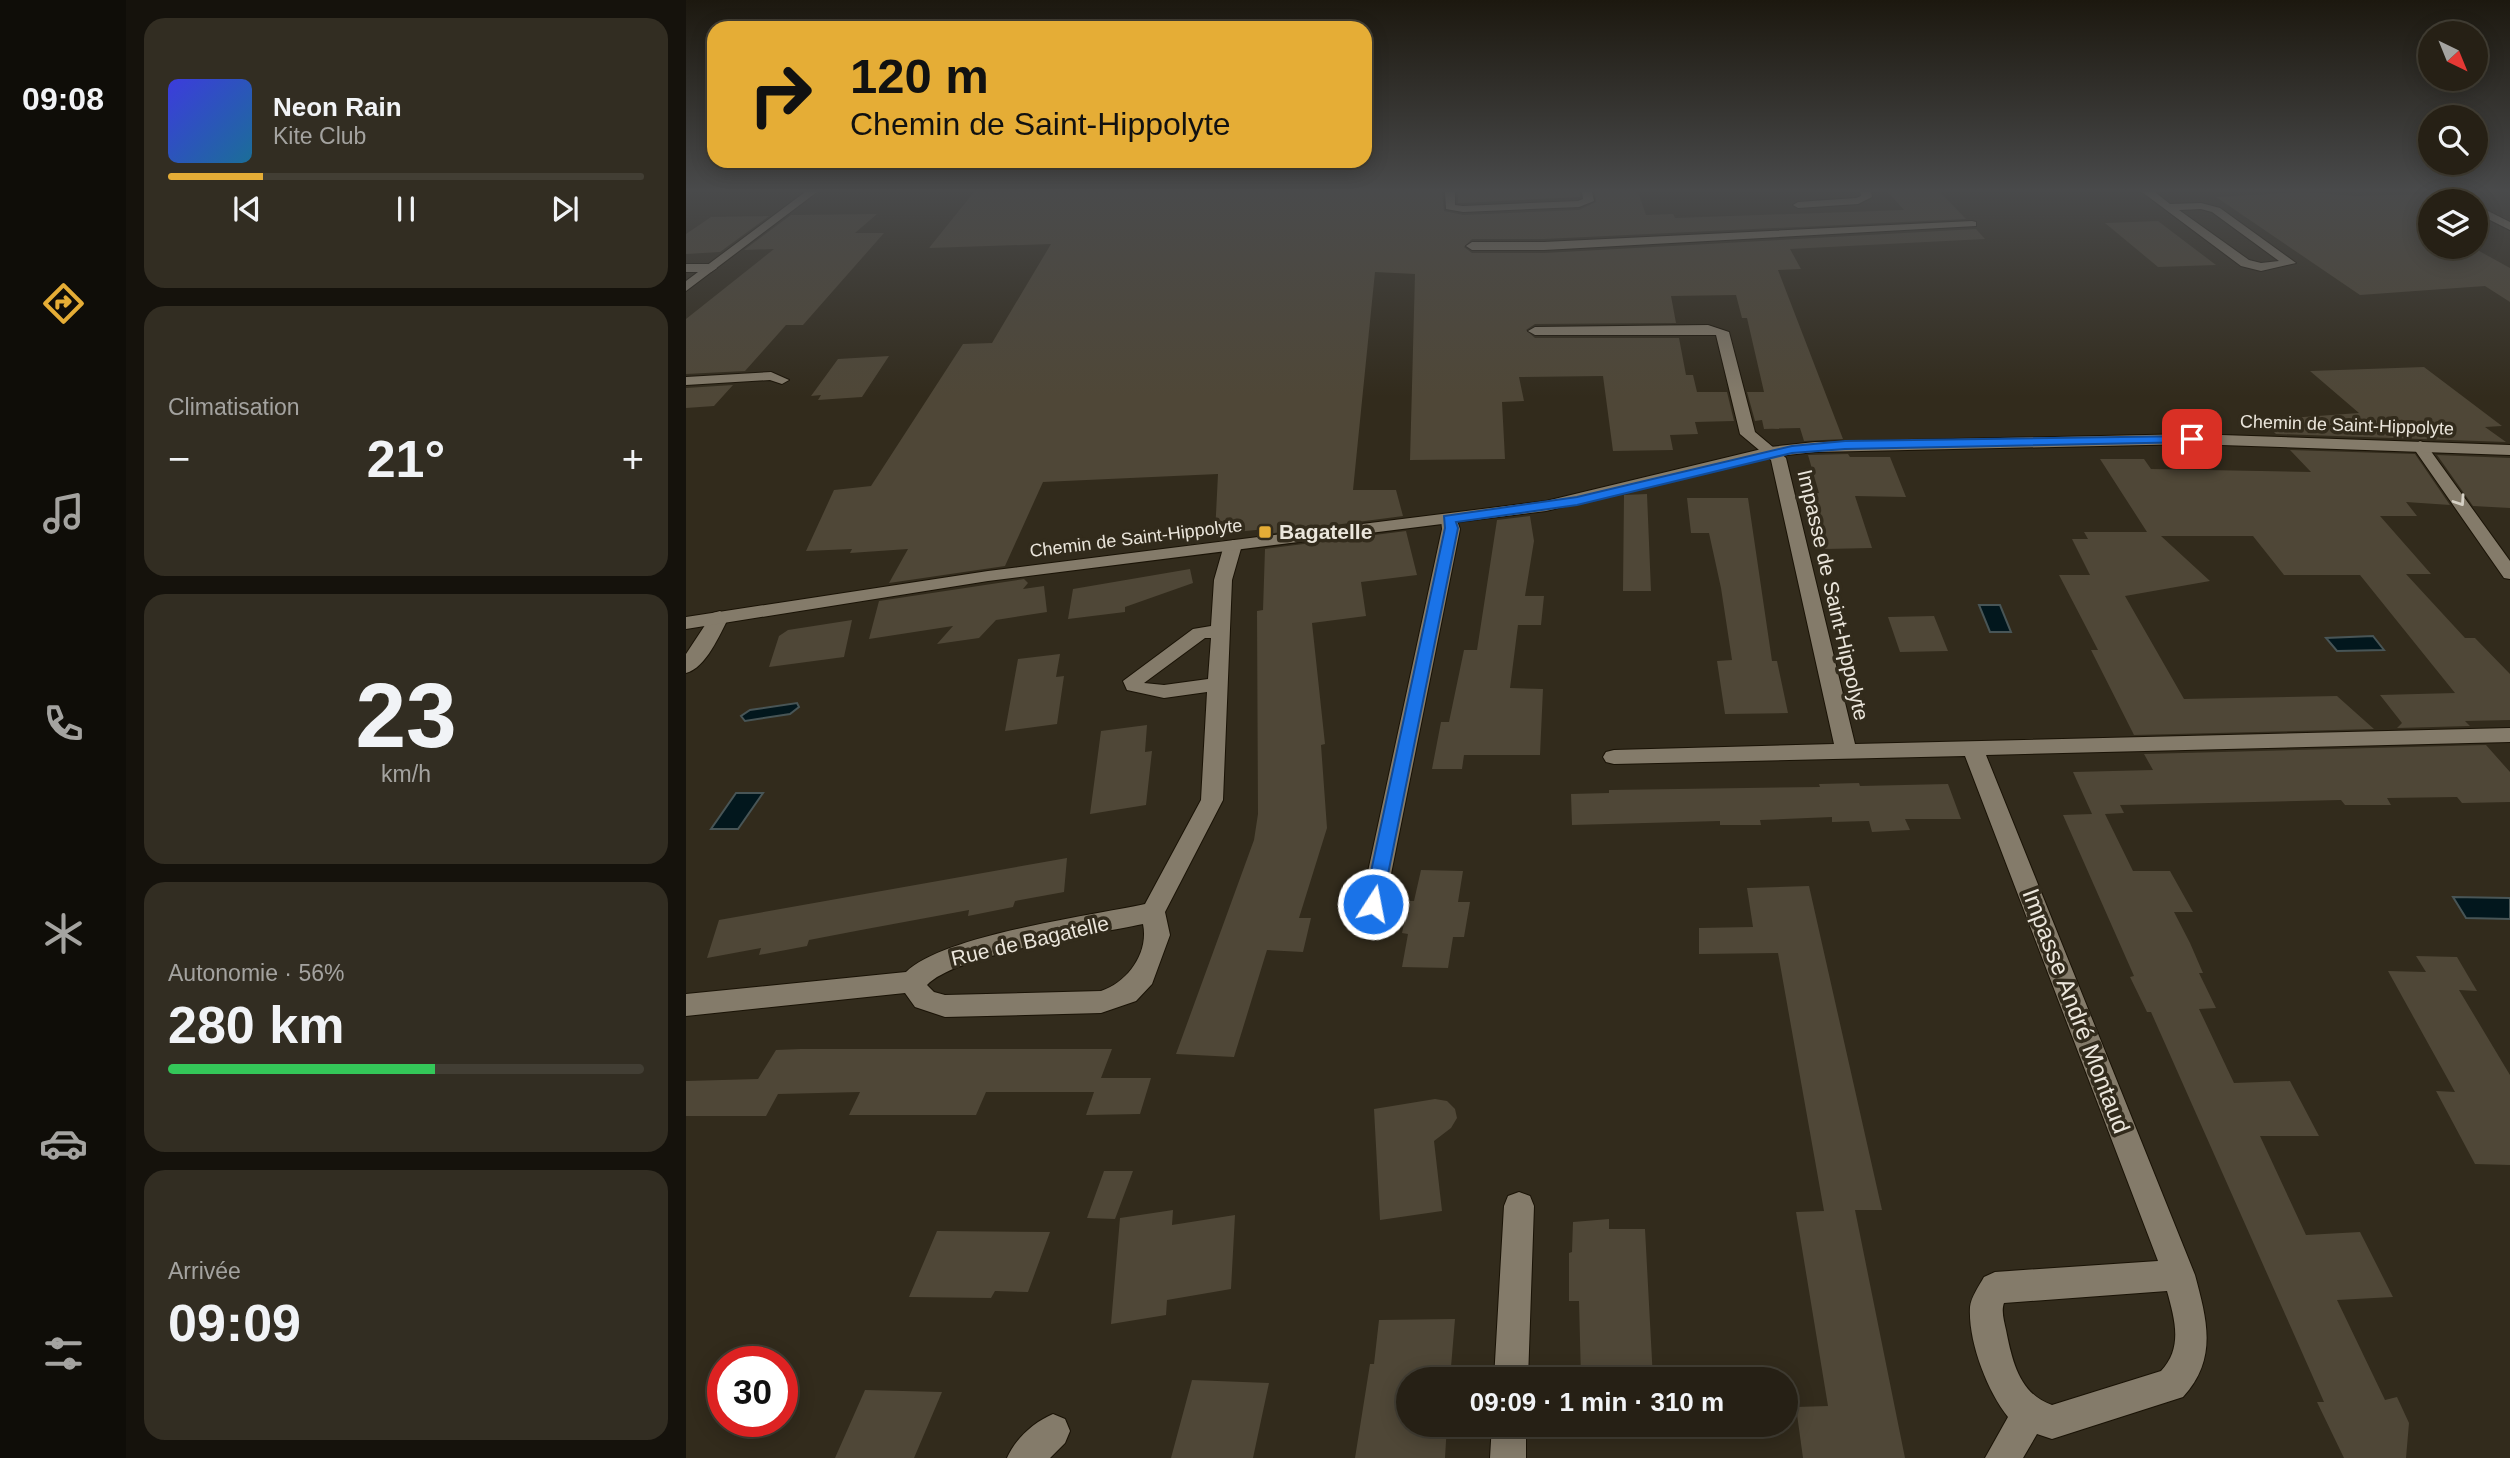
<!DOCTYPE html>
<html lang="fr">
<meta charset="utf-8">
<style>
body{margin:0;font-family:Helvetica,sans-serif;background:#322d22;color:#f1f3f6;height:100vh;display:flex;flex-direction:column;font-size:26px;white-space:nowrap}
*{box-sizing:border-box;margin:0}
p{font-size:23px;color:#a4a3a0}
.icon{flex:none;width:38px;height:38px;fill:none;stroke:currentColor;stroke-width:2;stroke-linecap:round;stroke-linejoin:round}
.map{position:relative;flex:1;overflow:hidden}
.sheet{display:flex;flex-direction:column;gap:18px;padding:18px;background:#15120c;width:560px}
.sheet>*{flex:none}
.banner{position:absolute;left:21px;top:21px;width:665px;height:147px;border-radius:21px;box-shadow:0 4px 18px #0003,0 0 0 2px #423e34;background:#e5ad36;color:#111;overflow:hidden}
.needle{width:46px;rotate:137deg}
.controls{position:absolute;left:1732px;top:21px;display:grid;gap:14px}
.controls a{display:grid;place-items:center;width:70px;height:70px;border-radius:50%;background:#262015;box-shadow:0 4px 18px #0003,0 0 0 2px #423e34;font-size:35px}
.speed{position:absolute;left:21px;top:1346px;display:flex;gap:14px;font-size:35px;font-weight:700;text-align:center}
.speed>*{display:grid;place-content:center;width:91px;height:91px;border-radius:50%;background:#262015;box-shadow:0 4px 18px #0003,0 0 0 2px #423e34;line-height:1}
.speed .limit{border:10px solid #d22;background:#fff;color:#111}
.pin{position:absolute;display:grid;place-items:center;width:60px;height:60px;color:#fff;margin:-30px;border-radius:14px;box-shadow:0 4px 10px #0006}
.me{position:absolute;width:77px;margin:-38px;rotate:11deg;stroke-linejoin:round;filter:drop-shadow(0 0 5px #0008)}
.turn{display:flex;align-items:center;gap:24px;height:147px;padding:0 28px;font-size:32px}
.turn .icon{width:91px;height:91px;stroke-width:2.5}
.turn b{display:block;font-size:49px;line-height:60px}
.big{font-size:52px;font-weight:800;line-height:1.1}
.sheet .tile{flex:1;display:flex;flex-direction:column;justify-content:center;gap:10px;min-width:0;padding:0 24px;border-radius:21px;background:#322d22}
.sheet .dial{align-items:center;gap:0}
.dial b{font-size:91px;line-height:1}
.song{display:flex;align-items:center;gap:21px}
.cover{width:84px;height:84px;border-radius:10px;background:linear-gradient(135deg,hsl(240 70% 55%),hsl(200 70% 35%))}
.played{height:7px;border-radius:4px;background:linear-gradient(90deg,#e5ad36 20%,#423e34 20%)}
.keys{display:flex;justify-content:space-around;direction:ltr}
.heat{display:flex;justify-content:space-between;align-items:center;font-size:38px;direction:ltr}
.charge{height:10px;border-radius:5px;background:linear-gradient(90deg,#34c759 56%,#423e34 0)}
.trip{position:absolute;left:710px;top:1367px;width:402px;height:70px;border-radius:35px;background:#262015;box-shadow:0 4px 18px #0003,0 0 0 2px #423e34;font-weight:800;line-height:70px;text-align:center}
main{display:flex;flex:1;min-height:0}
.menu{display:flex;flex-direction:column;width:126px;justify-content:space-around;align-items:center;background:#0f0d08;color:#a4a3a0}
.menu .icon{width:49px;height:49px}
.menu .active{color:#e5ad36}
.menu b{font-size:32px;color:#f1f3f6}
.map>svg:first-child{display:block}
</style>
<main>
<nav class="menu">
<b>09:08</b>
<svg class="icon active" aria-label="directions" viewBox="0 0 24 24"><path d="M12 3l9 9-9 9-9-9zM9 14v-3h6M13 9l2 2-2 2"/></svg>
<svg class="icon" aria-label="music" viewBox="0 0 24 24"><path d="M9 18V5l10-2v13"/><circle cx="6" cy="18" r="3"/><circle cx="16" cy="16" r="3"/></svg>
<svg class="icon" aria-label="phone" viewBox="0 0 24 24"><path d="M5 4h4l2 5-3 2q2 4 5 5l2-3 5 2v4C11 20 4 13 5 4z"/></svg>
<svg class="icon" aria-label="climate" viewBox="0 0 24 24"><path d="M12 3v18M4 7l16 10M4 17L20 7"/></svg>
<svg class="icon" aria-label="car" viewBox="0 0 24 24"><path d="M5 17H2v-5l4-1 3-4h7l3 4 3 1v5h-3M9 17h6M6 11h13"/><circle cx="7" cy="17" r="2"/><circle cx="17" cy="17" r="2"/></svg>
<svg class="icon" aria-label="filters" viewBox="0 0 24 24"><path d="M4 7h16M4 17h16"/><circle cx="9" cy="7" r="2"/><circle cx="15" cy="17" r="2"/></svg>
</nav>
<section class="sheet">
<div class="tile">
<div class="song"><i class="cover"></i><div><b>Neon Rain</b><p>Kite Club</p></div></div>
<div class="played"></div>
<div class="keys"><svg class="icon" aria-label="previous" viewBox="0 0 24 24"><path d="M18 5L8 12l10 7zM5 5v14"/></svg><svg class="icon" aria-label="pause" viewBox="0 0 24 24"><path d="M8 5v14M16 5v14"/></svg><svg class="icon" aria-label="next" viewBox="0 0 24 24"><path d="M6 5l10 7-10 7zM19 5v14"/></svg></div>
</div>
<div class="tile"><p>Climatisation</p>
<div class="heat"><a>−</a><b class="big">21°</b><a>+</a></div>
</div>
<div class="tile dial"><b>23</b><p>km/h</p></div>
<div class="tile"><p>Autonomie · 56%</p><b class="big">280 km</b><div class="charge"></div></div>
<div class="tile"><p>Arrivée</p><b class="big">09:09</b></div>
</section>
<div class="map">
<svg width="1824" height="1458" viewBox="0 0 1824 1458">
<rect width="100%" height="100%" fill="#322b1c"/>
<!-- water -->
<path fill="#02171d" stroke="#485556" stroke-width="2" d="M1293 605H1314L1325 632H1304Z
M1687 636 1698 650 1651 651 1640 638Z
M111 703 113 707 104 714 59 721 55 716 64 710Z
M50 793H77L52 829H25Z
M1767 897 1824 898V919L1780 918Z"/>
<!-- building -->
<path fill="#4f4737" d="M288 192H756L758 211 777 215 893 210 910 202 909 192H952L960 215 987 214 989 218 1218 210 1202 192H1254L1280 219 858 239H786L778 247 786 253H858L1290 229 1299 239 1104 249 1115 269 1092 270 1157 439 1118 441 1114 428 1078 429 1076 420 1069 421 1061 392H1078L1061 318H1056L1050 295 985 296 990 323 849 324 840 330 849 338H993L1000 375H1007L1011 392H1041L1048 421 1009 422 1012 434 984 435 987 450 927 451 917 376 833 377 838 401 816 402 819 459 724 460 729 274 689 272 667 490H710L717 516 580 534V529L529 534 532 474 357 482 319 566 203 583 222 549 164 553 166 549 120 551 148 490 185 486 277 344 306 343 365 244 243 248Z
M772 192H893L894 197 777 203H772Z
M1619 192 1669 196 1740 194 1753 201H1745V247H1786L1824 268V302L1799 286 1674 295 1530 197Z
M191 214 169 233H198L117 325H100L59 371 0 374V319L88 249 58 250 105 215Z
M83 216 34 252 0 254V234L25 217Z
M1472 221 1530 265 1472 267 1419 223Z
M203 356 176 397 132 400 135 395 125 396 152 359Z
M1738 367 1816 426 1799 427 1820 442 1590 434 1576 420 1673 413 1624 371Z
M47 385 28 406 0 408V388Z
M1604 450 1729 454 1764 505 1720 502 1731 516H1694L1745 574H1720L1779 638H1789L1824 674V720L1779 721 1784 726 1711 728 1716 723 1694 695 1769 693 1674 575H1598L1567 536H1475L1524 581 1439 596 1498 699 1651 696 1688 729 1448 735 1405 650H1412L1373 575H1404L1386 539H1402L1398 532H1461L1414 459H1458L1465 469 1625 472Z
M1162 454 1164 457H1204L1220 497 1169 496 1186 548 1139 549 1122 493H1133L1122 455Z
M1751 455 1824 458V508L1787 506Z
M961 494 965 591H937L938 495Z
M1001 498H1062L1086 661H1091L1102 713 1039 714 1031 661 1046 660 1035 588 1023 533H1005Z
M844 516 848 541 839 596H858L855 625H832L824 688 857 689 854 755H778L776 769H746L755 722H763L778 650H791L811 520Z
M720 531 731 575 675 582 680 616 626 623 639 744 635 745 641 828 613 918H625L617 952 581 950 548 1057 490 1054 568 840 572 814 571 611 577 610 579 549Z
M504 569 507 583 439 607V612L382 619 387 589Z
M338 579 342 583 337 589 358 586 361 612 310 620 293 638 251 644 267 626 183 639 193 601Z
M1248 616 1262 651 1214 652 1202 617Z
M166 620 158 657 83 667 93 636 102 630Z
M374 654 370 677 378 676 371 724 319 731 332 659Z
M461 725 459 752 466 751 460 805 404 814 415 731Z
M1800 745 1824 772V802L1776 803 1771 797 1701 798 1705 805H1659L1655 800 1434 805 1438 813 1419 814 1447 871H1484L1507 912H1488L1504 943 1517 973H1513L1530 1008 1513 1009 1548 1083 1604 1081 1633 1136H1574L1620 1235 1674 1232 1707 1297 1651 1300 1699 1400 1711 1397 1723 1423 1720 1458H1658L1631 1402H1638L1465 1012H1461L1444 977 1448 976 1377 815 1406 814 1387 772 1467 770 1458 754Z
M1173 783 1174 786 1262 784 1275 819H1219L1224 830 1186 832 1183 821 1146 822V817L1074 820 1075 825H1034V821L886 825 885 794 923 793V790L1134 787 1133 784Z
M381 858 378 892 329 901 327 907 282 916 283 910 175 930 123 940 121 946 73 955 75 948 21 958 33 920Z
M735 870 777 871 772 902H784L778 937H767L762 968 716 967 722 934 716 933 723 901H728Z
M1123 886 1196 1210H1169L1219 1458H1117L1110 1407 1142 1406 1110 1212 1138 1211 1092 953 1013 954V928L1067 927 1061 888Z
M1730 956 1771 957 1791 991 1773 990 1824 1075V1165L1789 1164 1750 1091 1769 1092 1702 971 1740 972Z
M115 1049H426L415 1078H465L454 1114 400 1115 408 1092H300L290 1115H163L174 1092 92 1094 80 1116H0V1081L72 1079 90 1050Z
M749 1099 761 1101 769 1109 771 1118 765 1128 748 1141 756 1211 694 1220 688 1109Z
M418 1171H447L429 1219 401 1218Z
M487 1210 486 1225 549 1215 545 1289 481 1300 480 1315 425 1324 434 1218Z
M923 1219V1229H959L967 1379H895L893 1301H883V1253L886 1252 887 1222Z
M251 1231 364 1232 342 1292 309 1291 305 1298 223 1297Z
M769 1319 764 1379H723V1424H761L759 1458H669L684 1364H688L693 1320Z
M506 1380 583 1383 567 1458H485Z
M179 1390 256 1392 228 1458H149Z"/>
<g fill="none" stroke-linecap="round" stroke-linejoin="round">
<!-- street casing -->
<g stroke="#1a1306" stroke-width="2">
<path id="street" d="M759 192H769V205L777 206 892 201 897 199 896 192H906L908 201 893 207 777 212 760 209Z
M1174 192H1185L1186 197 1172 204 1112 208 1107 205 1112 202 1170 198 1175 196Z
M1456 192H1469L1484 204 1515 203 1534 208 1610 263 1575 271 1555 266ZM1515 209 1526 212 1593 261 1575 263 1563 260 1493 210Z
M1759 192H1772L1784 201H1772Z
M1790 205 1824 222V230L1790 213Z
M1286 221 1290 222V226L858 250H786L780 246 786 242H858Z
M0 264H25L31 268 25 272H0Z
M1022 325 1043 332 1069 432 1100 458 1169 744 1824 728V742L1300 755 1509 1275C1521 1320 1532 1359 1497 1397L1366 1439 1351 1434 1337 1458H1299L1322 1417C1301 1391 1282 1341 1284 1307 1285 1297 1293 1286 1298 1277L1309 1272 1472 1261 1279 756 928 764 920 762 917 757 920 752 928 750 1148 744 1085 460 1054 434 1030 335H849L842 331 849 327ZM1481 1291C1489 1320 1497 1348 1475 1371L1366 1405C1333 1394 1326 1360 1320 1330 1318 1321 1315 1311 1318 1303Z
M85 372 103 380 96 384 84 380 0 385V377Z
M1734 441 1739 443 1824 561V579L1818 578 1726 446Z
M763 514 769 515 774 529 699 904 696 911 687 913 678 911 675 904 756 529 755 519Z
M547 540 556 545 546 580 537 800 479 912 484 935 466 984 450 1001 415 1013 259 1017 229 1007 219 993 0 1016V994L220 972C258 935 403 916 459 904L515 800 521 692 478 698 441 690 437 681 507 629 525 626 528 580 538 545ZM519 638H525L522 679 478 685 458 683ZM457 924C463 953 442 982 415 991L259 995 248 992 241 985C271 954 410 934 457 924Z
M34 611 43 617C34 634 20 668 0 673V654L27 613Z
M833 1192 844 1196 848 1206 842 1379H808L818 1206 822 1196Z
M367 1414 379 1419 384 1431 379 1443 364 1458H321C329 1439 348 1422 367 1414Z
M806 1424H840V1458H804Z"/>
</g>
<!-- secondary casing -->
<g stroke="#1a1306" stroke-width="2">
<path id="secondary" d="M119 192H131L0 291V281Z
M1506 434 1824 445V455L1506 444 1129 452 1084 457 860 511 302 581 0 629V617L302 571 860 501 1084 447 1129 442Z"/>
</g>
<!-- street -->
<use href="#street" fill="#847b6a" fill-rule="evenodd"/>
<!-- secondary -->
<use href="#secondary" fill="#847b6a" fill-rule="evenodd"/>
</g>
<!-- one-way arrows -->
<defs><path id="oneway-chevron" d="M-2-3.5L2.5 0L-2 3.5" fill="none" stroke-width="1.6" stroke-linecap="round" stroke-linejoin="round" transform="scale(1.75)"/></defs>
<use stroke="#d6d1c5" href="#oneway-chevron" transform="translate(1774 501) rotate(56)"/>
<!-- sky -->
<linearGradient id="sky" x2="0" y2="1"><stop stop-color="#1c180f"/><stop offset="0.48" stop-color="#494a4b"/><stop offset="1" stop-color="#494a4b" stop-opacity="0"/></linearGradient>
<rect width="1824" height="397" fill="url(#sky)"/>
<!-- route -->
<path fill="#1a73e8" stroke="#114b97" stroke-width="2" d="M1506 436 1512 439 1510 442 1159 449 1106 453 891 505 770 522 772 528 696 904 694 909H681L678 904 759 528 758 516 891 497 1106 446 1159 441Z"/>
<!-- markers -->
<rect fill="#e5ad36" stroke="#322b1c" stroke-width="2.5" x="572" y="525" width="14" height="14" rx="3.5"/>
<g text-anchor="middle" stroke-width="7" stroke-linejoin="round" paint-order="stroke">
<!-- far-street labels -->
<g font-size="18" fill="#ebe6dc" stroke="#322b1c">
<text transform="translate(1661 425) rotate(2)" y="6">Chemin de Saint-Hippolyte</text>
<text transform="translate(450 538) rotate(-7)" y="6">Chemin de Saint-Hippolyte</text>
</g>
<!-- poi labels -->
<g font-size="21" font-weight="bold" fill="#ebe6dc" stroke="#322b1c" text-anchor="start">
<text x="593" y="539">Bagatelle</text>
</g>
<!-- street labels -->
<g font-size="21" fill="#ebe6dc" stroke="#322b1c">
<text transform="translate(1147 595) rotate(77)" y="7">Impasse de Saint-Hippolyte</text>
<text transform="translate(344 941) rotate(-13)" y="7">Rue de Bagatelle</text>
</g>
<!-- near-street labels -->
<g font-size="24" fill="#ebe6dc" stroke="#322b1c">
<text transform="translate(1390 1011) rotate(69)" y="8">Impasse André Montaud</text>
</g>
</g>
</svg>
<div class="controls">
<a><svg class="needle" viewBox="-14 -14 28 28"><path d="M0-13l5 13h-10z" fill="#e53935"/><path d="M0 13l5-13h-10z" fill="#a4a3a0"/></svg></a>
<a><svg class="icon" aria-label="search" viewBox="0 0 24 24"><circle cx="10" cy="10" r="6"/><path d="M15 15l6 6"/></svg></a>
<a><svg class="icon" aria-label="layers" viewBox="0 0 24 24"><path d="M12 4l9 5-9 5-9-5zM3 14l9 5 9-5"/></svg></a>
</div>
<div class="speed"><div class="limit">30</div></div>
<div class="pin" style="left:1506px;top:439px;background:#d93025"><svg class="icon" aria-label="arrive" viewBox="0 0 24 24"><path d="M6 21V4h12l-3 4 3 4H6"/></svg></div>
<svg class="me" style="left:687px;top:904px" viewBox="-20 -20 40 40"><circle r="17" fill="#1a73e8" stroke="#fff" stroke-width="3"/><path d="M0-11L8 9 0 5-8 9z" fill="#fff"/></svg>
<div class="trip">09:09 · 1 min · 310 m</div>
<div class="banner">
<div class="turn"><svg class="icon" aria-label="right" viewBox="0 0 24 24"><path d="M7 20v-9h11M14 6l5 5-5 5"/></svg><div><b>120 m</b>Chemin de Saint-Hippolyte</div></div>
</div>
</div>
</main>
